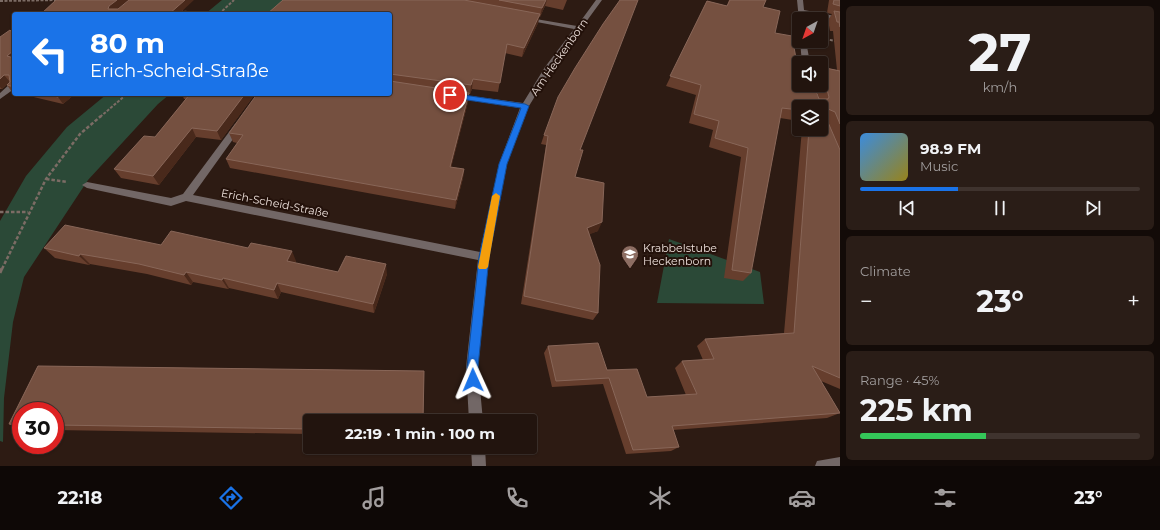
<!DOCTYPE html>
<meta charset="utf-8">
<style>
body{margin:0;font-family:Montserrat,sans-serif;background:#2a1d17;color:#f1f3f6;height:100vh;display:flex;flex-direction:column;font-size:15px;white-space:nowrap}
*{box-sizing:border-box;margin:0}
p{font-size:13px;color:#a29e9e}
.icon{flex:none;width:22px;height:22px;fill:none;stroke:currentColor;stroke-width:2;stroke-linecap:round;stroke-linejoin:round}
.map{position:relative;flex:1;overflow:hidden}
.details{display:flex;flex-direction:column;gap:6px;padding:6px;background:#130b08;width:320px}
.details>*{flex:none}
.hud{position:absolute;left:12px;top:12px;width:380px;height:84px;border-radius:4px;box-shadow:0 1px 3px #0004,0 0 0 1px #3f332e;background:#1a73e8;color:#fff;overflow:hidden}
.needle{width:26px;rotate:220deg}
.controls{position:absolute;left:792px;top:12px;display:grid;gap:8px}
.controls a{display:grid;place-items:center;width:36px;height:36px;border-radius:4px;background:#22140e;box-shadow:0 1px 3px #0004,0 0 0 1px #3f332e;font-size:20px}
.speed{position:absolute;left:12px;top:402px;display:flex;gap:8px;font-size:20px;font-weight:700;text-align:center}
.speed>*{display:grid;place-content:center;width:52px;height:52px;border-radius:50%;background:#22140e;box-shadow:0 1px 3px #0004,0 0 0 1px #3f332e;line-height:1}
.speed .limit{border:6px solid #d22;background:#fff;color:#111}
.pin{position:absolute;display:grid;place-items:center;width:34px;height:34px;color:#fff;margin:-17px;border:2px solid #fff;border-radius:50%;box-shadow:0 1px 4px #0007}
.me{position:absolute;width:44px;margin:-22px;rotate:359deg;stroke-linejoin:round;filter:drop-shadow(0 0 3px #0008)}
.turn{display:flex;align-items:center;gap:14px;height:84px;padding:0 12px;font-size:18px}
.turn .icon{width:52px;height:52px;stroke-width:2.5}
.turn b{display:block;font-size:28px;line-height:34px}
.big{font-size:30px;font-weight:700;line-height:1.1}
.details .tile{flex:1;display:flex;flex-direction:column;justify-content:center;gap:6px;min-width:0;padding:0 14px;border-radius:6px;background:#2a1d17}
.details .dial{align-items:center;gap:0}
.dial b{font-size:52px;line-height:1}
.song{display:flex;align-items:center;gap:12px}
.cover{width:48px;height:48px;border-radius:6px;background:linear-gradient(135deg,hsl(210 70% 55%),hsl(50 70% 35%))}
.played{height:4px;border-radius:2px;background:linear-gradient(90deg,#1a73e8 35%,#3f332e 35%)}
.keys{display:flex;justify-content:space-around;direction:ltr}
.heat{display:flex;justify-content:space-between;align-items:center;font-size:22px;direction:ltr}
.charge{height:6px;border-radius:3px;background:linear-gradient(90deg,#34c759 45%,#3f332e 0)}
.trip{position:absolute;left:303px;top:414px;width:234px;height:40px;border-radius:4px;background:#22140e;box-shadow:0 1px 3px #0004,0 0 0 1px #3f332e;font-weight:700;line-height:40px;text-align:center}
.tab-bar{display:flex;height:64px;justify-content:space-around;align-items:center;background:#0e0806;color:#a29e9e}
.tab-bar .icon{width:28px;height:28px}
.tab-bar .on{color:#1a73e8}
.tab-bar b{font-size:18px;color:#f1f3f6}
main{display:flex;flex:1;min-height:0}
.map>svg:first-child{display:block}
</style>
<main>
<div class="map">
<svg width="840" height="466" viewBox="0 0 840 466">
<rect width="100%" height="100%" fill="#2d1b13"/>
<!-- green -->
<path fill="#2b4937" d="M222 0H287L271 14H205Z
M107 94H170L158 104 88 180 24 277 13 322 4 398 3 442 0 441V221L26 176 67 127Z
M669 239 760 272 764 304 657 303Z"/>
<g fill="none" stroke-linecap="round" stroke-linejoin="round">
<!-- path-far2 -->
<path stroke="#7c6c65" stroke-width="2" stroke-dasharray="3 1.5" stroke-linecap="butt" d="M0 1 58 0
M180 11 201 14
M219 14 234 0
M821 38 840 42
M100 117 127 94"/>
<!-- path-far1 -->
<path stroke="#7c6c65" stroke-width="2.5" stroke-dasharray="3.5 2" stroke-linecap="butt" d="M46 179 67 182
M0 212H28
M2 269 46 179 80 134 101 116"/>
<!-- path -->
<path stroke="#7c6c65" stroke-width="3" stroke-dasharray="5 2.5" stroke-linecap="butt" d="M0 273 2 268"/>
<!-- minor -->
<path fill="#726766" fill-rule="evenodd" d="M596 0H602L551 70 529 106 507 164 489 257 478 367 483 421H469L466 367 478 260 186 201 171 206 87 188 82 185 87 182 171 198 183 194 235 124 238 123 242 126 241 128 193 195 480 252 499 164 520 108 455 98 451 96 455 94 523 103 545 67 574 29 526 20 524 19V17L577 26Z
M797 0H803L804 10 840 17V21L804 14V19H799V20Z
M800 41H806L810 63H802Z
M11 83H14V89L0 99V93Z
M471 447H485L486 466H472Z
M840 457V466H815L817 461Z"/>
</g>
<!-- wall -->
<path fill="#663e2d" d="M283 0H567L563 10 545 6 540 17H539L538 23 522 57 505 53 498 92 472 89 470 94H469L468 102 451 167 464 169 463 178 455 209 230 168 226 159 237 143 233 142 229 133 390 94V14Z
M729 0H766L763 7 775 33 797 64 819 99 816 85H821V67L837 70 833 31H830L828 20 832 14 827 13 829 0H840V389L821 381 840 413 827 418 673 430 679 447 671 451 626 454 603 384 552 387 544 353 548 346 607 370 647 397 686 395 675 368 682 361 703 360 697 346 705 339 784 333 802 129H821V107H799V121L780 118 751 273 743 281 724 278 741 157 709 147 713 130 689 123 696 95 666 86 707 1 727 6Z
M603 24 575 177 598 231 589 234 598 313 593 320 521 304 546 145 541 144 544 135Z
M14 35V92H12L7 85 10 82 2 89H0V37Z
M21 94H75L63 104Z
M182 94H255L221 140 196 137 159 185 121 178 114 169 155 137 186 99H184Z
M161 245 296 261 295 263 338 272 387 274 374 313 281 292 278 299 229 288 228 289 193 282 191 285 147 274 90 264 89 265 55 258 44 248Z
M38 366 424 371 423 421H310V434L55 430V411H21V429L9 424Z"/>
<!-- shaded-wall -->
<path fill="#49291b" d="M117 0H129L112 13 108 9 109 6Z
M185 0H194L179 14H169Z
M546 0H547L545 6 540 17 542 8Z
M540 14 538 23 522 57 524 48Z
M14 50V61L7 56Z
M4 75 10 82 2 89 0 87V79Z
M473 79 472 89 470 94 471 85Z
M469 93 468 102 449 176 450 167Z
M62 94H75L63 104 58 97Z
M245 94H255L221 140 217 131Z
M192 128 196 137 159 185 153 176Z
M464 169 463 178 455 209 456 200Z
M602 222 598 231 583 237 587 228Z
M292 251 296 261 291 271 287 261Z
M80 254 90 264 89 265 79 256Z
M386 264 387 274 374 313 373 304Z
M186 272 193 282 191 285 184 275Z
M223 278 229 288 228 289 222 280Z
M277 283 281 292 278 299 274 290Z"/>
<!-- building -->
<path fill="#755040" stroke="#886658" d="M56 0H117L109 6 108 9H118L129 0H185L169 14H41Z
M283 0H464L540 14 524 48 507 44 500 83 473 79 471 85 390 74V14H267Z
M499 0H546L542 8Z
M620 0H638L580 150H583L575 177 604 183 602 222 587 228 600 265 598 313 524 296 548 136 544 135 558 97 575 68 603 24Z
M730 0H766L763 7 780 11 775 33 792 36 797 64H799V85H814L819 99H828L829 97 823 75H821V67L840 71V124L835 112 828 109 827 120 840 150V378L812 366 840 413 672 426 679 447 633 450 609 378 556 381 548 346 598 343 607 370 637 369 647 397 697 394 682 361 714 359 705 339 794 333 809 129H821V107H799V110L782 108 751 273 732 270 748 148 715 138 719 121 694 114 701 85 670 76 707 1 727 6Z
M834 0H840V6L833 4Z
M834 11 840 12V27L839 22H837Z
M10 30 14 35V50L7 56 14 58V87L7 85 10 82 9 75H4L0 79V37Z
M390 81 469 93 450 167 464 169 456 200 226 159 243 135 229 133 257 94H390Z
M45 94H62L58 97Z
M190 94H245L217 131 192 128 153 176 114 169 144 136 155 137Z
M65 225 161 245 171 231 248 248 251 243 292 251 287 261 338 272 346 256 386 264 373 304 277 283 274 290 223 278 222 280 186 272 184 275 139 264 80 254 79 256 44 248Z
M38 366 424 371 423 421H310V429L55 425V411H21V425L9 424Z"/>
<!-- route -->
<path fill="#1a73e8" stroke="#114b97" d="M450 93 525 104 529 106 507 164 489 257 478 367 479 380 477 384 473 386 469 384 467 367 479 257 499 164 521 108 447 97 446 95Z"/>
<!-- slow -->
<path fill="#f59e0b" d="M496 193 500 196 488 267 486 269H479L478 267 492 196Z"/>
<!-- icons -->
<defs>
<g id="school-pin" transform="scale(0.9)"><path d="M0 17L-7.5 6A9.5 9.5 0 1 1 7.5 6Z" fill="#8d6e63" stroke="#23110a"/><path d="M0-5L7-2L0 1L-7-2ZM-4 1L0 2.5L4 1V4Q0 6-4 4Z" fill="#fff"/></g>
</defs>
<g fill-rule="evenodd">
<use href="#school-pin" x="630" y="254"/>
</g>
<g text-anchor="middle" stroke-width="4" stroke-linejoin="round" paint-order="stroke">
<!-- street labels -->
<g font-size="11" fill="#ede0db" stroke="#23110a">
<text transform="translate(559 57) rotate(-55)" y="4">Am Heckenborn</text>
<text transform="translate(275 203) rotate(11)" y="4">Erich-Scheid-Straße</text>
</g>
<!-- poi labels -->
<g font-size="11" fill="#ede0db" stroke="#23110a" text-anchor="start">
<text x="643" y="252">Krabbelstube<tspan x="643" dy="13">Heckenborn</tspan></text>
</g>
</g>
</svg>
<div class="controls">
<a><svg class="needle" viewBox="-14 -14 28 28"><path d="M0-13l5 13h-10z" fill="#e53935"/><path d="M0 13l5-13h-10z" fill="#a29e9e"/></svg></a>
<a><svg class="icon" aria-label="sound" viewBox="0 0 24 24"><path d="M4 9h4l5-4v14l-5-4H4zM17 9q2 3 0 6"/></svg></a>
<a><svg class="icon" aria-label="layers" viewBox="0 0 24 24"><path d="M12 4l9 5-9 5-9-5zM3 14l9 5 9-5"/></svg></a>
</div>
<div class="speed"><div class="limit">30</div></div>
<div class="pin" style="left:450px;top:95px;background:#d93025"><svg class="icon" aria-label="arrive" viewBox="0 0 24 24"><path d="M6 21V4h12l-3 4 3 4H6"/></svg></div>
<svg class="me" style="left:473px;top:380px" viewBox="-20 -20 40 40"><path d="M0-17L14 15 0 8-14 15z" fill="#1a73e8" stroke="#fff" stroke-width="4"/></svg>
<div class="trip">22:19 · 1 min · 100 m</div>
<div class="hud">
<div class="turn"><svg class="icon" aria-label="left" viewBox="0 0 24 24"><path d="M17 20v-9H6M10 6l-5 5 5 5"/></svg><div><b>80 m</b>Erich-Scheid-Straße</div></div>
</div>
</div>
<section class="details">
<div class="tile dial"><b>27</b><p>km/h</p></div>
<div class="tile">
<div class="song"><i class="cover"></i><div><b>98.9 FM</b><p>Music</p></div></div>
<div class="played"></div>
<div class="keys"><svg class="icon" aria-label="previous" viewBox="0 0 24 24"><path d="M18 5L8 12l10 7zM5 5v14"/></svg><svg class="icon" aria-label="pause" viewBox="0 0 24 24"><path d="M8 5v14M16 5v14"/></svg><svg class="icon" aria-label="next" viewBox="0 0 24 24"><path d="M6 5l10 7-10 7zM19 5v14"/></svg></div>
</div>
<div class="tile"><p>Climate</p>
<div class="heat"><a>−</a><b class="big">23°</b><a>+</a></div>
</div>
<div class="tile"><p>Range · 45%</p><b class="big">225 km</b><div class="charge"></div></div>
</section>
</main>
<nav class="tab-bar">
<b>22:18</b>
<svg class="icon on" aria-label="directions" viewBox="0 0 24 24"><path d="M12 3l9 9-9 9-9-9zM9 14v-3h6M13 9l2 2-2 2"/></svg>
<svg class="icon" aria-label="music" viewBox="0 0 24 24"><path d="M9 18V5l10-2v13"/><circle cx="6" cy="18" r="3"/><circle cx="16" cy="16" r="3"/></svg>
<svg class="icon" aria-label="phone" viewBox="0 0 24 24"><path d="M5 4h4l2 5-3 2q2 4 5 5l2-3 5 2v4C11 20 4 13 5 4z"/></svg>
<svg class="icon" aria-label="climate" viewBox="0 0 24 24"><path d="M12 3v18M4 7l16 10M4 17L20 7"/></svg>
<svg class="icon" aria-label="car" viewBox="0 0 24 24"><path d="M5 17H2v-5l4-1 3-4h7l3 4 3 1v5h-3M9 17h6M6 11h13"/><circle cx="7" cy="17" r="2"/><circle cx="17" cy="17" r="2"/></svg>
<svg class="icon" aria-label="filters" viewBox="0 0 24 24"><path d="M4 7h16M4 17h16"/><circle cx="9" cy="7" r="2"/><circle cx="15" cy="17" r="2"/></svg>
<b>23°</b>
</nav>
